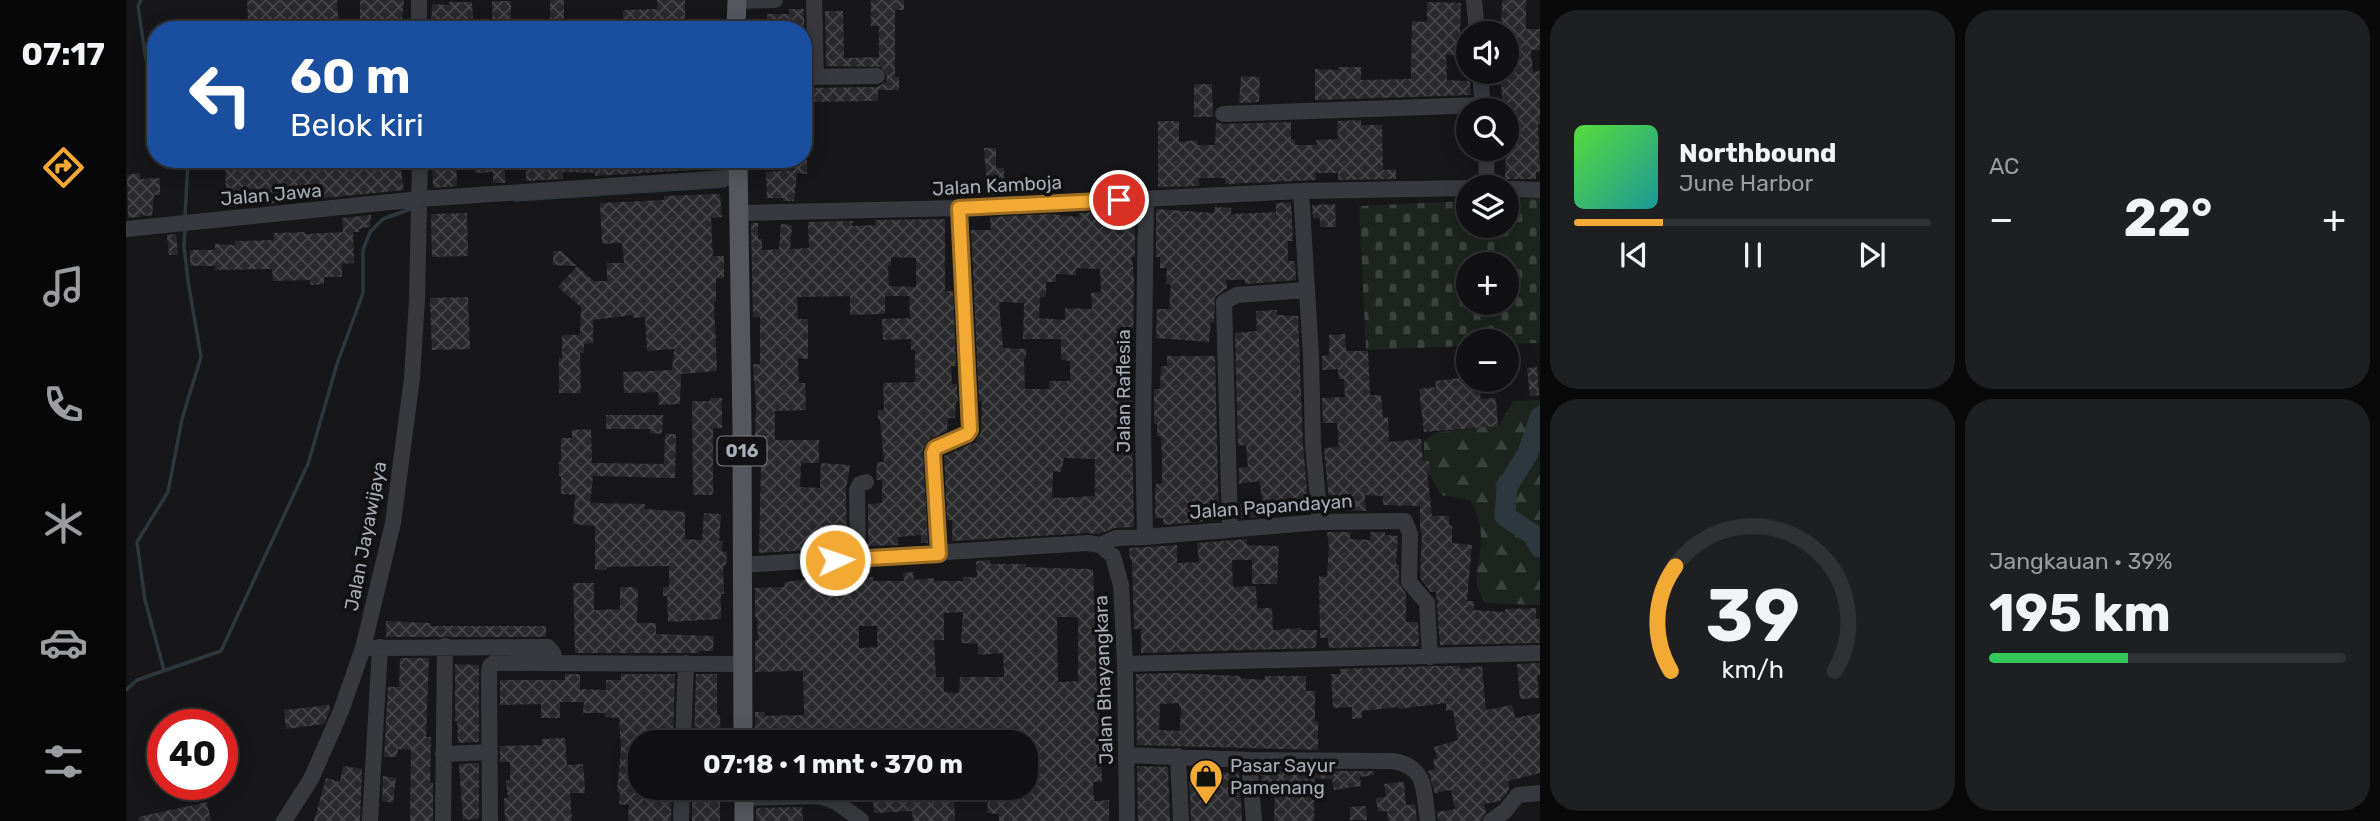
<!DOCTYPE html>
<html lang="id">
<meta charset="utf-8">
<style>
body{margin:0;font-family:Rubik,sans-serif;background:#1e1f21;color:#f1f3f6;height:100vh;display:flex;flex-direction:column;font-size:26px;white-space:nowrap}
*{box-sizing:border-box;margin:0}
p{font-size:23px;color:#9c9da0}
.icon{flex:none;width:38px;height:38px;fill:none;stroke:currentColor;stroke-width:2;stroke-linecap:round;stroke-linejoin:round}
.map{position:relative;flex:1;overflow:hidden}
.panel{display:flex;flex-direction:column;gap:10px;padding:10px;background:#09090a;width:840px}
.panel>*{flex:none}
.hud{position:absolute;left:21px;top:21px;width:665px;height:147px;border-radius:28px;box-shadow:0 4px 18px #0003,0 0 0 2px #303133;background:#1a4fa0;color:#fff;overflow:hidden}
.fabs{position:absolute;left:1330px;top:21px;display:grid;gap:14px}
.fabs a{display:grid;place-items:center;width:63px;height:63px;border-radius:50%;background:#111113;box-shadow:0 4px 18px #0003,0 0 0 2px #303133;font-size:35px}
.speed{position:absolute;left:21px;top:709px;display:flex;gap:14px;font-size:35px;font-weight:700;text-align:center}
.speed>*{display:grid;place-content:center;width:91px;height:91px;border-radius:50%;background:#111113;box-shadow:0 4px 18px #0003,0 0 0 2px #303133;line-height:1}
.speed .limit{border:10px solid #d22;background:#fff;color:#111}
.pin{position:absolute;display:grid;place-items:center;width:60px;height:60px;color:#fff;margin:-30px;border:4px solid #fff;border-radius:50%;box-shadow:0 2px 7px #0007}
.me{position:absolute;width:77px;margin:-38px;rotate:87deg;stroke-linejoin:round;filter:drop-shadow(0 0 5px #0008)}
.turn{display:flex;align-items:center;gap:24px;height:147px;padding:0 28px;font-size:32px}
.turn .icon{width:91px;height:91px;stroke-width:2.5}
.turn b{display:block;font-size:49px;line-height:60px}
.big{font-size:52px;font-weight:700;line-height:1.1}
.panel .tile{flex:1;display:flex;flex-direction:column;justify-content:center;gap:10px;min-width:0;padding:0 24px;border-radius:28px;background:#1e1f21}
.panel .dial{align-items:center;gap:0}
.dial svg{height:182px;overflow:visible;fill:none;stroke:#303133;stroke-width:7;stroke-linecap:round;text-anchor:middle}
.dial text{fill:#f1f3f6;stroke:none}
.song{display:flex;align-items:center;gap:21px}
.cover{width:84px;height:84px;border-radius:10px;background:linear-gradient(135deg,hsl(110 70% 55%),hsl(180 70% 35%))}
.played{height:7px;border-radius:4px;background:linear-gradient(90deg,#f3aa35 25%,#303133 25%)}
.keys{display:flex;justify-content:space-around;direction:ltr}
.heat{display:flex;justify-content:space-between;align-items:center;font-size:38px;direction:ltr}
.charge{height:10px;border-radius:5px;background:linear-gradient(90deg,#34c759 39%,#303133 0)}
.panel .tiles{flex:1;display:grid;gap:10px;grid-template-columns:repeat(2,1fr)}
.trip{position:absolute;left:502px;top:730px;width:410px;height:70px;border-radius:28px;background:#111113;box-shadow:0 4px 18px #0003,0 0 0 2px #303133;font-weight:700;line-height:70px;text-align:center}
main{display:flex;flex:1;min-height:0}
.menu{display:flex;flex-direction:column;width:126px;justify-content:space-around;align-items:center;background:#070708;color:#9c9da0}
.menu .icon{width:49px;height:49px}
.menu .on{color:#f3aa35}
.menu b{font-size:32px;color:#f1f3f6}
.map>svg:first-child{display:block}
</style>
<main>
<nav class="menu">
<b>07:17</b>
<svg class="icon on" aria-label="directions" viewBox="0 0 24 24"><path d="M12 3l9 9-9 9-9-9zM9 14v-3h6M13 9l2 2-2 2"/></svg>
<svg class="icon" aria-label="music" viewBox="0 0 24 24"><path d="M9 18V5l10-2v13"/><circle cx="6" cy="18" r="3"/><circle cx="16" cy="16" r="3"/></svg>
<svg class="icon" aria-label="phone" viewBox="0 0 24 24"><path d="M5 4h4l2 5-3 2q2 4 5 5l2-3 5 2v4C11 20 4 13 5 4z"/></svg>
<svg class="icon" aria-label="climate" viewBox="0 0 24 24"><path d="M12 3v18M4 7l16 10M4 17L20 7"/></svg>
<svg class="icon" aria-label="car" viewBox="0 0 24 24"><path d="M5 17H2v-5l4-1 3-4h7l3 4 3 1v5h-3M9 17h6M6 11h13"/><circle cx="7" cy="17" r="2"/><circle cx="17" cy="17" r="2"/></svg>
<svg class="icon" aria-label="filters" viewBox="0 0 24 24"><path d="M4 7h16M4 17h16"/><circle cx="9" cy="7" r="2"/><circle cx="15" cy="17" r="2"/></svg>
</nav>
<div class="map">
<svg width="1414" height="821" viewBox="0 0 1414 821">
<defs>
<pattern id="forest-firs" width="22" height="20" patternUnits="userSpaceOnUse" patternTransform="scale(1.75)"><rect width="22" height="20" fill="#1d241e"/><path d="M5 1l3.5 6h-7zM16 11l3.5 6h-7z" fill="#3b413d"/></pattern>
<pattern id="cemetery-stones" width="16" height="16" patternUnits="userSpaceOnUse" patternTransform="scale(1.75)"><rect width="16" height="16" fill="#1d241e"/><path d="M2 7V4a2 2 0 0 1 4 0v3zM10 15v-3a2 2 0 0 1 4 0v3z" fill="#3b413d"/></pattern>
<pattern id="building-cross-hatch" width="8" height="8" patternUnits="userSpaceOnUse" patternTransform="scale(1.75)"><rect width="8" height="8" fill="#2a2a2d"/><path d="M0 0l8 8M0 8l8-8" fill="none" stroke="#464649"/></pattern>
</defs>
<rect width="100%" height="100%" fill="#171719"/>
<!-- forest -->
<path fill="url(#forest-firs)" d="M1414 400V605L1360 603C1342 581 1355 563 1355 538 1355 523 1351 513 1344 500L1315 495 1298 466V442L1308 433 1374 425 1387 401Z"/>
<!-- cemetery -->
<path fill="url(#cemetery-stones)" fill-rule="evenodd" d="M1414 198V343L1381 344V341H1342V346L1240 350 1233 206 1342 201V226H1381V200ZM1342 264H1381V303H1342Z"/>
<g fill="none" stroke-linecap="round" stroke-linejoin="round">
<!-- stream -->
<path stroke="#2d373e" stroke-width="3.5" d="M15 0 12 6 20 60 30 80
M389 200 599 186
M59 217 62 159
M38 670 19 600 11 542 42 492 56 419 75 357 62 281 58 246 59 228
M0 690 11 680 95 651 182 464 211 364 237 293V250L244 232 257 219 287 208"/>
<!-- river -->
<path stroke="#2d373e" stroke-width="21" d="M1414 417 1402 453 1381 487 1379 516 1406 534 1414 547"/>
</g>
<!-- building -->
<path fill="url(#building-cross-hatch)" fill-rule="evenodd" d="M121 0H211L213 30H134V22H122Z
M234 0H278L275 30H234Z
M424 0H438V30H397V21H424Z
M531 0H559V30H497V10L531 9Z
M745 0H778V10H769V77H773V90H752V101L677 102V88L751 87 760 82 761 75 755 67 700 66 699 11H717L718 58 753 57V26H745Z
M1376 0H1400V29H1414V50H1405L1407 72 1414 71V124H1412L1414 172H1410V179H1379L1380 149 1382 147 1381 110H1377L1375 84 1368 85 1367 74 1381 72V33H1375Z
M366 1H385V30H367Z
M323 2H346L347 18 340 19V30H305L306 4 323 5Z
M1301 2 1335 3 1334 39H1338V56L1320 55 1321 80 1344 81 1345 95 1189 100V69L1212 70V67H1235V80L1285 79 1286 21 1301 22Z
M663 9H678L679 63H677V30H642L641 14H663Z
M1115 76 1134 77 1133 102 1113 103Z
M1068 84H1086L1087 117H1068Z
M1235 120V125H1256L1257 170 1270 169V179L1212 180V173H1189L1190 180 1099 184V178H1073V186L1032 187V121H1053V142L1071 140 1072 145H1089L1090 122 1097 124 1165 122V139H1169V145H1191L1190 140 1212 139 1211 121Z
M858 148H870V168H878L879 195H865V185H861Z
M99 159H179L180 163H209L208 159H279L280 170H275L278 190 130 205V202L119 203V200L100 201Z
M330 159 331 186 307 188 306 160Z
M349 159H514L513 162 567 161V170L469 176V173L437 172V179L400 181V170L379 169V183H367V172L349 173Z
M668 159H681V174L671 173 668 201H657V198H641L640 172 668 170Z
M14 173V179L34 178V195H28L26 216 14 215V217L2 218 1 175Z
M594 194 596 217 585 218 587 256H598V278H590V302H588L591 371 555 374 554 404 533 405 532 392 498 393 497 372 546 370 548 349 521 351 519 317 507 318V315L467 320V343L458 344V353H454L455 393H433V358H436V335H454L455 307 432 287 451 266 468 281H481V263H498L496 243 476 244 474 203 538 200V196Z
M1165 202 1167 241H1162V261H1169L1170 280 1119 284V280H1100L1101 288 1089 297 1088 322H1085L1083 342 1030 338 1031 309H1043L1045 284H1040L1041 268H1034V257H1030V209L1088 213 1089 207 1105 208V214L1150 212V203Z
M1209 204 1210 227H1194V218H1187L1186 205Z
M965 212H977L976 215 1009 216V257H1006L1008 278 1006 429 1008 527 989 528 973 534 961 533 826 541V520H821L818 456 847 443H851V438L855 433 856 401H853L845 230H865L864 217 923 214 953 217V213ZM950 268 974 269 975 292 965 293 966 309 939 308V320L913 318 914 297H920V282H930V274L950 275ZM873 302 898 303 897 339H935V360L944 361V381H923V389H899L898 358 900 359V349L877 348ZM938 458 969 459V496L926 498 927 471 935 472Z
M341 213 342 256 306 257 305 214Z
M245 215 244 227 233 229V232H227L228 263 216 264V277H198V284L185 285 184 280 147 281 146 269 89 270V266H64V250H89V244L109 245V241L148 240 147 233 179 232V234L217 232 216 218Z
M819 219V291H827L830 366H825L826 384H831L832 401H830L829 418H822L821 431 804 439 797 450 802 543H795V535L772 537V545L742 546V504L756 503V480H750L751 462H758L754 420 752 419V410H758L757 383 789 382V350H785V339L757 340 756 319 784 318 783 296H759V314L724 315V296L671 297 672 319H682V359L672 358 673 383H679L680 410 649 411V440H693V463H675L674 487 694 488 695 463 724 465 720 490 721 548 633 553 635 463H628L630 406 627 364H634V317H627L625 223H632V239H636V250L653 249 655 224 666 225 664 249 683 248 682 222 727 221 726 226 749 225V220ZM765 257 790 258V287L763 286 762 266H765Z
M50 234 52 255H43L41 235Z
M427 251H435L451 266 427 265Z
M342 297 344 349 306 350 304 298Z
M1151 310V315L1172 316 1177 445 1183 512 1133 514 1134 517 1114 518V504L1137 502 1133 481 1113 484V468L1122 467 1120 445 1112 446 1109 333 1131 331 1130 311Z
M1219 334 1220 351H1242L1244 395H1255L1257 418 1262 417 1263 442 1295 439 1297 461H1303L1304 471H1301L1306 516H1323V525L1326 526V543L1346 545 1341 601H1348V610L1379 612V609L1410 608V619H1414V643L1314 645 1310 592H1305L1294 578 1296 534 1294 530V506L1257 505V496L1239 495 1240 511H1204L1198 448 1213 447 1211 423H1197L1196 398 1219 397 1218 379H1213L1212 369 1196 370V356L1203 355V335Z
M1041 356H1089L1093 520 1037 525V518H1029V490L1030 484 1036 483V461L1035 436H1031V424H1028V389H1034L1035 366H1041Z
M1411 367 1413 395 1404 396 1401 368Z
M1342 377V380H1351L1355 399 1370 398 1372 426 1298 432 1293 389 1310 387 1309 381Z
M584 398H596V428H587V495H567L566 401H584Z
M480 415H537L536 434 524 433V429H480Z
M465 429 466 463 538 464 539 434H550L549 478 467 476 464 503 519 504V509L559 512V539L576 540 578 513 595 514 593 541H597L596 552H601L600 566H597L598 594H595V619L542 622 541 596H537V587H543V566L481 567 480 570 469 569V526L447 524 449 495 435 494V476H433V462H435V438H446V430Z
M1201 532H1225L1224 539 1244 540 1245 532H1259V535L1272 536 1270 564 1273 565V583L1280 594V622H1292L1293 646 1203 648 1202 638H1194L1193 576 1201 577 1203 546Z
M1121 539V545L1153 546 1151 584H1126V560H1106L1107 587 1130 586 1131 608H1146L1147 630 1174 628 1175 630H1191L1190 648 1015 653V629H1008L1006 560H1004L1003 548 1051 545V563L1073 562 1071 543Z
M864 560V564H900V567L925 568 967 569 976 782H967L968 801 983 800V821H873V814L861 813 862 796 828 797 829 821H787L786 811 748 813 746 790H750V788H900V742H851L850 737 814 738 813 732 734 734V742H685L684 736 657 737V742H629V712H639V716L678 715 677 671 629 672V640H632L631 617H629V588L658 587V582L705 577H747V581H778L777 573 787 572 788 580 808 578V581H837V577H851L850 561ZM837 612 835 643 852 644V655L877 653 878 677H834L833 693 818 692V677H810L808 640H818V613ZM931 617H952V681L932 682ZM733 626H751V647L733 648Z
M447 583H468V610L494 609V587H509V589H512L511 623H530V634L588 636 587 651H573V653H449Z
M260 621 304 623V626H420V637H260Z
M274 658H303L300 737H305L304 783H307V821H284L285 750 272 749 271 757H258L262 687H273Z
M1414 663V675L1411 674 1413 698 1394 699 1391 664Z
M329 664 353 665V742L332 743 331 721H329Z
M1308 666H1333L1334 669 1356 666 1360 710 1386 705 1389 718 1414 713V773L1382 781 1383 790 1374 801 1358 804 1360 812 1355 821H1312L1311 812 1329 809 1325 790 1309 793 1302 771 1309 769 1307 759H1311L1308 747 1332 740 1327 710 1320 711V703L1272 709V707L1236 711V718L1226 719V707L1207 708 1205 674H1214V669Z
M1049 673 1114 676V678L1139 680V676H1180V691H1189V721H1192V750L1011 745 1010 674ZM1053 703V707H1055L1054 731 1033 730 1034 704Z
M439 674H454V689L480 690V680H495V674H549L547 742H511L508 788H546L545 821H502L503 805 493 804 494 792H491L495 748 493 718 479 717V713H457L458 702H434V718H415V704L374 705V680H439Z
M570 674H591V715H594L595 742H568Z
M203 705 204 710 198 724 160 729 158 710Z
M439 738 441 765 457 764 458 773 459 793H444L446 821H379L378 798H382L380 781 384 780V762H374V746L416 745V739Z
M353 763V819L337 820 333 764Z
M217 766 236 769 234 821H188L200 778 214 782Z
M1011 766 1042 767 1044 821H1012Z
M1134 771H1247L1248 775 1234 777 1235 786 1208 790 1206 779 1189 778 1188 821H1148L1149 785H1136Z
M1113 772 1116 821H1065L1063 774Z
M257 776 270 778 267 803 256 801Z
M1278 782 1280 805 1289 804 1291 821H1262L1261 811 1252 812 1250 798 1260 797 1258 784Z
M566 788H594V821H566Z
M81 802 85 821H13L12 817Z
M1240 806 1241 820H1224V807Z
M676 807 677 821H630V808Z"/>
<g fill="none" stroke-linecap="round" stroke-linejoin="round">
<!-- minor -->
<path stroke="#38393e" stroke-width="16" d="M293 0V30
M688 0 690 77
M1348 0 1351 33
M611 1 649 0
M1354 72 1357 110
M677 77 751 76
M1097 114 1357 105
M1360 149 1361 187
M1381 189 1414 190
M1175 191 1185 356 1187 445 1194 522
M612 213 833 208 1175 191 1342 188
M0 229 294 199 613 177
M1104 529 1098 302 1111 295 1180 290
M1019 537 1194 522 1279 521 1284 534 1283 582 1301 603 1304 657
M974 545 990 538 1019 537 1017 429 1020 198
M813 554 807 453 809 448 841 434 844 430 833 208
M732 559 731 490 734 484 740 482
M616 565 962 543 974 545 987 556 995 585 999 664 1001 821
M237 648 422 647 427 653 430 663
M999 664 1414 653
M557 742 560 663
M317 754 364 752
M1000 755 1123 760 1128 821
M1052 756 1055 821
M1123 760 1267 761C1302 767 1297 791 1302 821
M618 798 694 796 710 802 735 820
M158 821 185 779 215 711 237 648 267 523 286 378 291 300 294 159
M244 821 254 647
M317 821 319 646
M364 821 363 674 364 666 368 663 616 664
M555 821 556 788
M1365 821 1379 811 1392 795 1414 793"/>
<!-- major -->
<path stroke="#54575d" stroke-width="19" d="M610 30 611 0
M612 159 616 427 617 742
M618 788V821"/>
</g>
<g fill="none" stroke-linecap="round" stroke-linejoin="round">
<!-- route casing -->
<g stroke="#9e6e22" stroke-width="18">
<path id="route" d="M709 560 813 554 807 453 809 448 841 434 844 430 833 208 993 200"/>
</g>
<!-- route -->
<use href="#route" stroke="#f3aa35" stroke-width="12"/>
</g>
<!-- icons -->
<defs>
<g id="shop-pin" transform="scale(1.75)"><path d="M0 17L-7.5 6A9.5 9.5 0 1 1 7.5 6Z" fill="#f3aa35" stroke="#121214"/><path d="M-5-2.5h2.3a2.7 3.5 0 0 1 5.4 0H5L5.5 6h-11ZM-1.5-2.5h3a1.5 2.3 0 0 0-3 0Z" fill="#111"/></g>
</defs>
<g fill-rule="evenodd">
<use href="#shop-pin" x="1080" y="776"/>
</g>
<g text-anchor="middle" stroke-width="7" stroke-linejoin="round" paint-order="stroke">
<!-- shield labels -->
<rect fill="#121214" stroke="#7c8088" stroke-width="2" x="591.5" y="436.5" width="49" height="29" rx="5"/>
<g font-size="18" font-weight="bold" fill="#a9afb9">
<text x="616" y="457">016</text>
</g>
<!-- street labels -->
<g font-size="19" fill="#a9afb9" stroke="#121214">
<text transform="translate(871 185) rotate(-3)" y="7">Jalan Kamboja</text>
<text transform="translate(145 194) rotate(-5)" y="7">Jalan Jawa</text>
<text transform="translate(997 391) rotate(-90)" y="7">Jalan Raflesia</text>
<text transform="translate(1145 506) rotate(-4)" y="7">Jalan Papandayan</text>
<text transform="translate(239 536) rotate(-79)" y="7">Jalan Jayawijaya</text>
<text transform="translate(977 680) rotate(-92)" y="7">Jalan Bhayangkara</text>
</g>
<!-- poi labels -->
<g font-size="19" fill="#a9afb9" stroke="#121214" text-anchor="start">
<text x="1104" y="772">Pasar Sayur<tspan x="1104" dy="22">Pamenang</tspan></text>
</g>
</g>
</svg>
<div class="fabs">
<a><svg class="icon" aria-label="sound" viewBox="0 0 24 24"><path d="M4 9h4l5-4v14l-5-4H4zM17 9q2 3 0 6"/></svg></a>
<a><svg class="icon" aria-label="search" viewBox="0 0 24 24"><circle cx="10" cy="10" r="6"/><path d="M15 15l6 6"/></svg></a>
<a><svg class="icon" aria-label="layers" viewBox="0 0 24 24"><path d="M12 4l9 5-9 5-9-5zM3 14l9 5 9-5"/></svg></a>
<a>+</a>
<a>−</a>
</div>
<div class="speed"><div class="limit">40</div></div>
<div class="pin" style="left:993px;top:200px;background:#d93025"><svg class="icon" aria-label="arrive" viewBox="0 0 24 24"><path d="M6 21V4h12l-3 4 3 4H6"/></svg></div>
<svg class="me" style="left:709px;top:560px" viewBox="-20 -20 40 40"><circle r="17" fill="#f3aa35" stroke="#fff" stroke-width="3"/><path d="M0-11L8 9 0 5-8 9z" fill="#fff"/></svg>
<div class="trip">07:18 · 1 mnt · 370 m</div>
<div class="hud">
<div class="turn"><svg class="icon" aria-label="left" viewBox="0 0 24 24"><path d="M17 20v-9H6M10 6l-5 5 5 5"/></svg><div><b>60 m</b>Belok kiri</div></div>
</div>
</div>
<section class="panel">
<div class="tiles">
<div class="tile">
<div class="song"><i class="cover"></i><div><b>Northbound</b><p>June Harbor</p></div></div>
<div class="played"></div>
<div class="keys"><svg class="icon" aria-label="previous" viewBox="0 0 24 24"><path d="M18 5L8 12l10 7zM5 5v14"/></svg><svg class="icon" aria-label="pause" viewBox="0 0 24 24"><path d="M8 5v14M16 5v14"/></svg><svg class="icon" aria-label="next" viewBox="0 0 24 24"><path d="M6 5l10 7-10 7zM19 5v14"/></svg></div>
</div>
<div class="tile"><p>AC</p>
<div class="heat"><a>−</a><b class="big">22°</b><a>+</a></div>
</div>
<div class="tile dial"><svg viewBox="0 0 100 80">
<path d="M14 69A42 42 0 1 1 86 69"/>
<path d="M14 69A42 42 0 0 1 16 23" stroke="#f3aa35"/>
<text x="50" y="56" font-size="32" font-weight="700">39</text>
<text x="50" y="72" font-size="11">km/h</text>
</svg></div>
<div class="tile"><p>Jangkauan · 39%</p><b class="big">195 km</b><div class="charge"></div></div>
</div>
</section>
</main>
